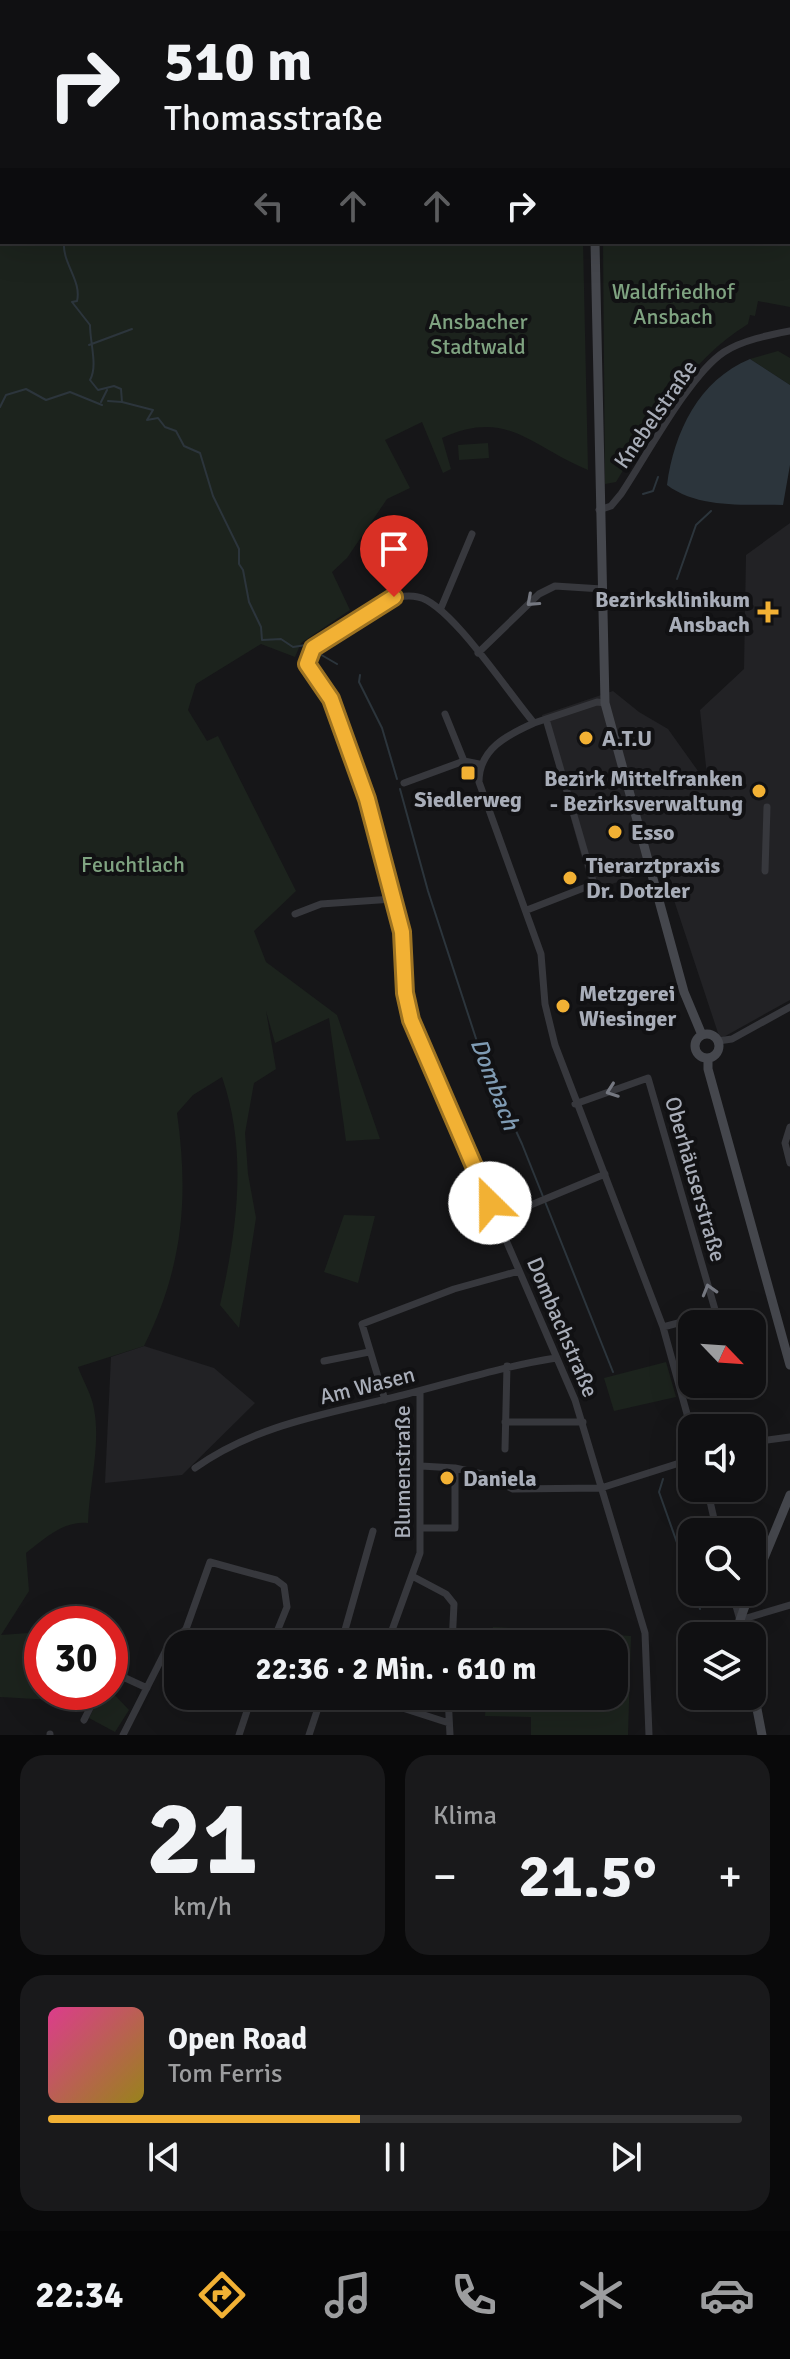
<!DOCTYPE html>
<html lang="de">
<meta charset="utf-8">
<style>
body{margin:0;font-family:Signika,sans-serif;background:#19191b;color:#f1f3f6;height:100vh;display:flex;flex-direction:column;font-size:30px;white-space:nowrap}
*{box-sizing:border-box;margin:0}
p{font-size:26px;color:#9c9d9f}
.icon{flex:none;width:44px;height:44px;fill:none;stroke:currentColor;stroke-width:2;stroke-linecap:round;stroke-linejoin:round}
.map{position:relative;height:1735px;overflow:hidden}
.side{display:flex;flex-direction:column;gap:20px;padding:20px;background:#09090a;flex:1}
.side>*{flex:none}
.top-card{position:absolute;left:0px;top:0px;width:790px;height:244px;box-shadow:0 8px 32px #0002,0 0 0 2px #303032;background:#101012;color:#f1f3f6;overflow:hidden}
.needle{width:52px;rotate:115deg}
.tools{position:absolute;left:678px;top:1310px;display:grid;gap:16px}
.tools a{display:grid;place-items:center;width:88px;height:88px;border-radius:16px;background:#101012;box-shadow:0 8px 32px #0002,0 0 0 2px #303032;font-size:40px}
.speed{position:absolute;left:24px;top:1606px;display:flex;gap:16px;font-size:40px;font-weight:700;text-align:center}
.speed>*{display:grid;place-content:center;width:104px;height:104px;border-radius:50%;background:#101012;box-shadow:0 8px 32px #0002,0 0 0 2px #303032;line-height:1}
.speed .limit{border:12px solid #d22;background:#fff;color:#111}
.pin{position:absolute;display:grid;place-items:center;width:68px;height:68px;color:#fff;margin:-82px -34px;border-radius:50% 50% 50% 0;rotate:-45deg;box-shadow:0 0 8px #0007}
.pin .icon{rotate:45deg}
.me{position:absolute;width:88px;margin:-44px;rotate:337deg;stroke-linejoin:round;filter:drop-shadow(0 0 6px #0008)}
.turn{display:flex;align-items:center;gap:28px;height:168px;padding:0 32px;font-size:36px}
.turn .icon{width:104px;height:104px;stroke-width:2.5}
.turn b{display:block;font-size:56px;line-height:68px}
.lanes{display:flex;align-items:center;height:76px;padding:0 32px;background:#0003;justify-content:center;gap:40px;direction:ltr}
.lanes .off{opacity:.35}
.big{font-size:60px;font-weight:700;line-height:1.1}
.side .widget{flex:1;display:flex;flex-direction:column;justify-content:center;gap:12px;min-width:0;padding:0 28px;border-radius:24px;background:#19191b}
.side .dial{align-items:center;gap:0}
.dial b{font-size:104px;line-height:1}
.song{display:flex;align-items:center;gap:24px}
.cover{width:96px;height:96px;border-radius:12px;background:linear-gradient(135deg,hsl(330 70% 55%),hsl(50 70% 35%))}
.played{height:8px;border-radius:4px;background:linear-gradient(90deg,#f2b134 45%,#303032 45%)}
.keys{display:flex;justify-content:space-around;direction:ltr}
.heat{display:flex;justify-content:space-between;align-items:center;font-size:44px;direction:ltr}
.side .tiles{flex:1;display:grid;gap:20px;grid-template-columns:1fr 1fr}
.widget:last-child{grid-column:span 2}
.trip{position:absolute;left:164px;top:1630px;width:464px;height:80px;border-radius:24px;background:#101012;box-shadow:0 8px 32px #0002,0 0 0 2px #303032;font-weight:700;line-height:80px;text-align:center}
.dock{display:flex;height:128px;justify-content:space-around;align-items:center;background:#060607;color:#9c9d9f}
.dock .icon{width:56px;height:56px}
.dock .on{color:#f2b134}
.dock b{font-size:36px;color:#f1f3f6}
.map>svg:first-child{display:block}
</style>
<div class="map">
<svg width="790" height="1735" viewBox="0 0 790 1735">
<rect width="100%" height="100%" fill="#161618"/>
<!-- built -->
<path fill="#222225" d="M790 523V1000L720 1039 661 861 642 875 591 890 542 715 613 691 639 712 668 729 708 785 700 710 744 669 746 555Z
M144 1346 214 1368 255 1403 182 1475 105 1483 111 1357Z"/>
<!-- green -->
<path fill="#1c231d" d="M0 0 570 2H2V242H583L588 470C530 446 507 408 442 438L451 469 443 473 422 422 385 440 410 488 387 499 347 558 332 572 350 610 301 643 295 657 261 644 196 684 188 710 207 741 218 736 296 891 254 931 266 962 337 1015 380 1139 346 1141 329 1018 275 1043 266 1011 276 1069 254 1083 245 1133 248 1174 256 1218 239 1328 220 1305C237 1230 248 1152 222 1077L193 1095 177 1113C189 1199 183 1267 144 1346L78 1367C83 1381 92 1395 94 1409 101 1445 89 1486 88 1523 64 1520 44 1539 26 1553L29 1591 1 1635 42 1632V1692H54L53 1700 0 1697Z
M600 0H790V307L758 301 755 316 750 315 748 324C688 361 652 424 616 482L605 484 603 242H788V2Z
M778 351 790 358V385L750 359Z
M488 443 489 458 459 460 458 445Z
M344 1215 375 1216 358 1283 324 1272Z
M666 1362 676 1397 614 1411 604 1378Z
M493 1627 631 1636 628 1735H531V1717L485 1716 486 1696H614V1644H489Z
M110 1690 129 1710 115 1732 89 1718 102 1692Z"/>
<!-- water -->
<path fill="#2c353c" d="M750 359 790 385V465L783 505C744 504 699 509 667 485 674 432 699 380 750 359Z"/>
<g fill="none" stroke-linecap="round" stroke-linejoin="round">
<!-- stream -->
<path stroke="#2c353c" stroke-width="2" d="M87 0V2
M19 2V0
M52 2V0
M0 61 2 62
M0 207 2 208
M64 242C62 263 82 281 77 301L72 302 90 325C90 343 98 366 90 380L98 390 114 386 121 389 122 402 153 410 147 420 158 418 165 427 176 431 184 446 200 453 213 496 239 549V564L243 570 249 602 261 627 262 640 281 639 293 647 306 645
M89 345 132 329
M108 401 122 402
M101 402 107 390
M0 407 6 395 26 389 46 400 70 392 102 405
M643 494 653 491 658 477
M677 579 696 525 711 511
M318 653 337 664
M360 675 359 682 382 728 397 779
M400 789 428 891 482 1057 522 1144 613 1372
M663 1479 659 1492 692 1585
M694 1592 700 1609"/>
<!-- street -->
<path stroke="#37383d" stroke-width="7" d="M599 510 611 506 621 494C646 457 689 375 724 352 743 340 769 335 790 331
M441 608 472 534
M478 653 539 594 555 586 602 589
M605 703 597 702 534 723C509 694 450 603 418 597 395 592 374 607 356 619 337 632 314 641 307 664 359 740 381 839 401 929 408 959 404 990 411 1020L575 1400 645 1633 649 1735
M445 714 464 761 479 764
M534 723C507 735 479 749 479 782L541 954 545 1004 555 1045 663 1327 692 1432
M404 783 464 761
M765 871 767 807
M527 910 594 884 546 719
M295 914 321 904 393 899
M718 1041 732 1039 790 1007
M575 1104 648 1078 716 1313 663 1327
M790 1127 785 1143 790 1163
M497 1219 605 1174
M324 1361 369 1352
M385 1400 362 1324 454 1289 519 1271
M505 1422H583
M752 1442 790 1437
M505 1449 507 1366
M421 1466 455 1468 482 1474 513 1489 601 1488 692 1459
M195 1468C258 1423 333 1413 407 1394 457 1381 505 1366 556 1358
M707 1488 717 1532
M420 1528H455V1468
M412 1576 446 1594 454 1604 452 1644
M732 1592 740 1620 790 1605
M341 1644 373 1531
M387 1644 420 1553V1391
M110 1671 147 1688
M378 1696 387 1703 449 1723
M448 1696 450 1735
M84 1720 98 1692
M50 1735V1734
M123 1735 168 1646 186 1629 210 1562 276 1580 284 1586 287 1607 272 1644
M239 1735 252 1696
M309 1735 322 1696"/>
<!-- secondary -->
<path stroke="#45474d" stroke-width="9" d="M592 0V2
M595 242 605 703 684 992 702 1035
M695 1046a12 12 0 1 1 24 0a12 12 0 1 1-24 0Z
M708 1058V1069L790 1365
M752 1587 790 1495
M743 1636 740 1620 750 1592
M752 1683 762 1735"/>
</g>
<!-- one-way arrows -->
<defs><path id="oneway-chevron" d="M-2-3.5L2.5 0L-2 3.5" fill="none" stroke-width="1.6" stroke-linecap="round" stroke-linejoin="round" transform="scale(2)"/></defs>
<g stroke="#757881">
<use href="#oneway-chevron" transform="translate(532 601) rotate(138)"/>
<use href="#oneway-chevron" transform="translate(612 1091) rotate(160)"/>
<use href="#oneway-chevron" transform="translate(709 1290) rotate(-106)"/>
</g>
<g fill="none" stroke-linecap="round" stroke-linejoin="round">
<!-- route casing -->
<g stroke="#9d7322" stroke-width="20">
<path id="route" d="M394 597 313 648 307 664 331 699 367 799 402 932 405 993 411 1020 490 1203"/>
</g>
<!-- route -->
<use href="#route" stroke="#f2b134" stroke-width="14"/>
</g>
<!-- markers -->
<g fill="#f2b134" stroke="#111113" stroke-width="3">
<path d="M764 600h8v8h8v8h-8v8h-8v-8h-8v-8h8z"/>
<circle cx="586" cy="738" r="8"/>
<rect x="460" y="765" width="16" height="16" rx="4"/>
<circle cx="759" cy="791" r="8"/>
<circle cx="615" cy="832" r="8"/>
<circle cx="570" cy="878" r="8"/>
<circle cx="563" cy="1006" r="8"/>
<circle cx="447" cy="1478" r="8"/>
</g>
<g text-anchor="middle" stroke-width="8" stroke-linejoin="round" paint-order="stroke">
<!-- park labels -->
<g font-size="22" fill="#7fa381" stroke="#111113">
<text x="673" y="299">Waldfriedhof<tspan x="673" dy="25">Ansbach</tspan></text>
<text x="478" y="329">Ansbacher<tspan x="478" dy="25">Stadtwald</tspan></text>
<text x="133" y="872">Feuchtlach</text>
</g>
<!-- street labels -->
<g font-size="22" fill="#a8adb8" stroke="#111113">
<text transform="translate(655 414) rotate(-55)" y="8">Knebelstraße</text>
<text transform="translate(696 1179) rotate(74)" y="8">Oberhäuserstraße</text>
<text transform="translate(563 1327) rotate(67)" y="8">Dombachstraße</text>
<text transform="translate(367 1385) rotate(-14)" y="8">Am Wasen</text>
<text transform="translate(402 1472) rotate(-90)" y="8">Blumenstraße</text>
</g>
<!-- poi labels -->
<g font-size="22" font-weight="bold" fill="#a8adb8" stroke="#111113" text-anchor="start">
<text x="750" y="607" text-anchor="end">Bezirksklinikum<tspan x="750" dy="25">Ansbach</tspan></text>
<text x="602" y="746">A.T.U</text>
<text x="743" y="786" text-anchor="end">Bezirk Mittelfranken<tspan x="743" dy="25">- Bezirksverwaltung</tspan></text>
<text x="468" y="807" text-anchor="middle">Siedlerweg</text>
<text x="631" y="840">Esso</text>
<text x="586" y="873">Tierarztpraxis<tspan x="586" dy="25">Dr. Dotzler</tspan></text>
<text x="579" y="1001">Metzgerei<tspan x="579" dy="25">Wiesinger</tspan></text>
<text x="463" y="1486">Daniela</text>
</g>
<!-- water labels -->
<g font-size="24" font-style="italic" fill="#7f9bb3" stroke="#111113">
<text transform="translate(495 1084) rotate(69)" y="8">Dombach</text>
</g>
</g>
</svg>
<div class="tools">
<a><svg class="needle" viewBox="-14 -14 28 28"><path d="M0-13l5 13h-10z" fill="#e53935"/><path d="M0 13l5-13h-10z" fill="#9c9d9f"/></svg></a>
<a><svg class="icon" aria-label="sound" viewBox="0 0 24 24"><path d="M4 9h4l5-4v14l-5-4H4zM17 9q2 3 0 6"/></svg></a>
<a><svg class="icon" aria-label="search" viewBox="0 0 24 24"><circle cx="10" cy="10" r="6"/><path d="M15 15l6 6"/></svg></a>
<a><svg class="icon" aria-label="layers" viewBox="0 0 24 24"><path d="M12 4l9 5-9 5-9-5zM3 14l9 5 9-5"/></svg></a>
</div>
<div class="speed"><div class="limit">30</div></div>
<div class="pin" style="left:394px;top:597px;background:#d93025"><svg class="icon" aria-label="arrive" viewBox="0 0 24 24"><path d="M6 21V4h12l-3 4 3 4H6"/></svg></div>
<svg class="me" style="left:490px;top:1203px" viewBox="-20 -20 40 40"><circle r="19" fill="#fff"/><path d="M0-13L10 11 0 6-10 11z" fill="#f2b134"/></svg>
<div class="trip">22:36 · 2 Min. · 610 m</div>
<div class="top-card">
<div class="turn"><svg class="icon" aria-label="right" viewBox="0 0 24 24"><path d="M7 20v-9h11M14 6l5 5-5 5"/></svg><div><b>510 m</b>Thomasstraße</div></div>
<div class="lanes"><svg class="icon off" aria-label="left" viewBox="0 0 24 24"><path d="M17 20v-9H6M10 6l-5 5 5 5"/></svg><svg class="icon off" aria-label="ahead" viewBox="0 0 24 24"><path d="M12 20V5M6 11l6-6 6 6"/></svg><svg class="icon off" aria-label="ahead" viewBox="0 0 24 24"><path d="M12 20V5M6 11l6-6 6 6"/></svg><svg class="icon" aria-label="right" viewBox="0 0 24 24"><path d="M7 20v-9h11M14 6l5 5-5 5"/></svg></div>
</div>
</div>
<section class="side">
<div class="tiles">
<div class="widget dial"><b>21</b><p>km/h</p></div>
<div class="widget"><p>Klima</p>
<div class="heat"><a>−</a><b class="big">21.5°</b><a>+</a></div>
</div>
<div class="widget">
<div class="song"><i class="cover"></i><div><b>Open Road</b><p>Tom Ferris</p></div></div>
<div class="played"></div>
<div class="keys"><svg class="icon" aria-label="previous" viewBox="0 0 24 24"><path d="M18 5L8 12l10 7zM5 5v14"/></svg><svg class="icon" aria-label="pause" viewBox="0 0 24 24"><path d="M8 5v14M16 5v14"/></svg><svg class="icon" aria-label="next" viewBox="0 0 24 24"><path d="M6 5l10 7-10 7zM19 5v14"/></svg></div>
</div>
</div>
</section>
<nav class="dock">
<b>22:34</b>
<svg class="icon on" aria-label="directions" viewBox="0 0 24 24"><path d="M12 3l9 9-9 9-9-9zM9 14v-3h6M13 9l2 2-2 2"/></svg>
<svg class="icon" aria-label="music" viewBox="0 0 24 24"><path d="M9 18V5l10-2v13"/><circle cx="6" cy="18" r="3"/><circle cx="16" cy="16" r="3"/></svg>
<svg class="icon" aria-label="phone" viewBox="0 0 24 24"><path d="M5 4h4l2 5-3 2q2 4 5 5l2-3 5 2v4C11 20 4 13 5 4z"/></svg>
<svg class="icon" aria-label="climate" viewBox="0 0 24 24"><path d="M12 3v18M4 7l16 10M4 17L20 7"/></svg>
<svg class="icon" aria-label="car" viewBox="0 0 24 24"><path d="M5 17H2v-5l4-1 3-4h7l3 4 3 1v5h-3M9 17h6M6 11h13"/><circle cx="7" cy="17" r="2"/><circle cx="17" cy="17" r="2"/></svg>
</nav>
